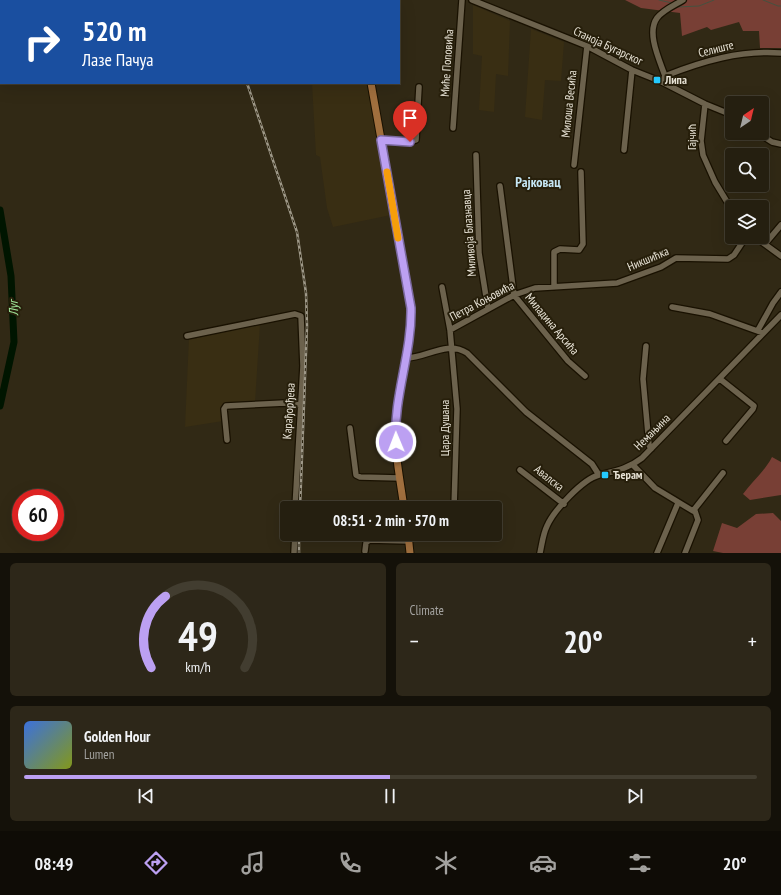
<!DOCTYPE html>
<meta charset="utf-8">
<style>
body{margin:0;font-family:"PT Sans Narrow",sans-serif;background:#2d2719;color:#f1f3f6;height:100vh;display:flex;flex-direction:column;font-size:15px;white-space:nowrap}
*{box-sizing:border-box;margin:0}
p{font-size:13px;color:#a3a29f}
.icon{flex:none;width:22px;height:22px;fill:none;stroke:currentColor;stroke-width:2;stroke-linecap:round;stroke-linejoin:round}
.map{position:relative;height:553px;overflow:hidden}
.panel{display:flex;flex-direction:column;gap:10px;padding:10px;background:#141109;flex:1}
.panel>*{flex:none}
.hud{position:absolute;left:0px;top:0px;width:400px;height:84px;box-shadow:0 4px 16px #0002,0 0 0 1px #423d30;background:#1a4fa0;color:#fff;overflow:hidden}
.needle{width:26px;rotate:35deg}
.buttons{position:absolute;left:725px;top:96px;display:grid;gap:8px}
.buttons a{display:grid;place-items:center;width:44px;height:44px;border-radius:4px;background:#251f10;box-shadow:0 4px 16px #0002,0 0 0 1px #423d30;font-size:20px}
.speed{position:absolute;left:12px;top:489px;display:flex;gap:8px;font-size:20px;font-weight:700;text-align:center}
.speed>*{display:grid;place-content:center;width:52px;height:52px;border-radius:50%;background:#251f10;box-shadow:0 4px 16px #0002,0 0 0 1px #423d30;line-height:1}
.speed .limit{border:6px solid #d22;background:#fff;color:#111}
.pin{position:absolute;display:grid;place-items:center;width:34px;height:34px;color:#fff;margin:-41px -17px;border-radius:50% 50% 50% 0;rotate:-45deg;box-shadow:0 0 4px #0007}
.pin .icon{rotate:45deg}
.me{position:absolute;width:44px;margin:-22px;rotate:359deg;stroke-linejoin:round;filter:drop-shadow(0 0 3px #0008)}
.turn{display:flex;align-items:center;gap:14px;height:84px;padding:0 16px;font-size:18px}
.turn .icon{width:52px;height:52px;stroke-width:2.5}
.turn b{display:block;font-size:28px;line-height:34px}
.big{font-size:30px;font-weight:700;line-height:1.1}
.panel .tile{flex:1;display:flex;flex-direction:column;justify-content:center;gap:6px;min-width:0;padding:0 14px;border-radius:6px;background:#2d2719}
.panel .dial{align-items:center;gap:0}
.dial svg{height:104px;overflow:visible;fill:none;stroke:#423d30;stroke-width:7;stroke-linecap:round;text-anchor:middle}
.dial text{fill:#f1f3f6;stroke:none}
.song{display:flex;align-items:center;gap:12px}
.cover{width:48px;height:48px;border-radius:6px;background:linear-gradient(135deg,hsl(220 70% 55%),hsl(70 70% 35%))}
.played{height:4px;border-radius:2px;background:linear-gradient(90deg,#bca0f2 50%,#423d30 50%)}
.keys{display:flex;justify-content:space-around;direction:ltr}
.heat{display:flex;justify-content:space-between;align-items:center;font-size:22px;direction:ltr}
.panel .tiles{flex:1;display:grid;gap:10px;grid-template-columns:1fr 1fr}
.tile:last-child{grid-column:span 2}
.trip{position:absolute;left:280px;top:501px;width:222px;height:40px;border-radius:4px;background:#251f10;box-shadow:0 4px 16px #0002,0 0 0 1px #423d30;font-weight:700;line-height:40px;text-align:center}
.menu{display:flex;height:64px;justify-content:space-around;align-items:center;background:#0f0c06;color:#a3a29f}
.menu .icon{width:28px;height:28px}
.menu .on{color:#bca0f2}
.menu b{font-size:18px;color:#f1f3f6}
.map>svg:first-child{display:block}
</style>
<div class="map">
<svg width="781" height="553" viewBox="0 0 781 553">
<rect width="100%" height="100%" fill="#312915"/>
<!-- built -->
<path fill="#392e13" d="M473 5 510 21 508 76 496 74 494 112 479 110 482 56 473 54Z
M531 29 564 42 561 81 545 80 542 120 525 117Z
M312 83H368L391 215 333 227 327 208 320 157 316 155Z
M260 324 255 402 223 403V421L185 427 189 338Z"/>
<!-- green -->
<path fill="#783f35" d="M625 0H781V48H760L759 31H743L739 22 711 30 707 27 682 36 680 13 641 8Z
M772 457 781 462V495L750 500 743 494C752 481 765 471 772 457Z
M773 513 781 521V553H723L713 551 722 523 737 528 756 514Z"/>
<g fill="none" stroke-linecap="round" stroke-linejoin="round">
<!-- stream -->
<path stroke="#455240" stroke-width="1" d="M659 0 672 3
M763 0 778 6H781
M678 7 699 6 714 0"/>
<!-- river -->
<path stroke="#001500" stroke-width="7" d="M0 210 11 276 14 342 0 406"/>
<!-- minor casing -->
<g stroke="#191101" stroke-width="8">
<path id="minor" d="M472 0 587 46 632 70 662 82 705 104 732 115
M665 76C660 61 646 33 657 18 663 10 675 5 683 0
M662 82 665 76C703 61 740 50 781 53
M705 104 701 141 703 155 715 182 732 210
M453 128 462 0
M758 133 772 142 781 144
M381 140 410 142 416 140 419 87
M624 150 632 70
M476 155 479 253 488 309
M574 165 587 46
M500 186 514 295 568 361 585 376
M755 237 781 256
M765 244 781 225
M442 287 450 330 457 409 454 508
M554 287V252L560 249 579 250 583 244 581 172
M672 307 710 314 763 333
M450 330 514 295 535 288 617 283 661 267 676 258 728 259 734 255 746 237
M758 330 773 303 781 292
M187 336 295 314 301 316 303 366 295 508
M646 346 643 379 649 445 651 449
M406 358C427 358 446 340 467 353L526 412 592 464 599 475
M720 379 754 406 753 409 726 441
M350 428 356 475 360 477 400 478
M227 440 224 409 226 406 285 403 300 405
M633 465 655 488 693 511 723 473
M520 470 564 504
M365 551 366 543 369 540 409 541
M294 553 295 534
M540 553C542 544 543 534 547 526 554 510 583 479 599 475 615 471 628 469 642 458L781 315
M657 553 678 503
M685 553 698 520 695 511"/>
</g>
<!-- major casing -->
<g stroke="#191101" stroke-width="9">
<path id="major" d="M355 0V1
M371 83 411 308C412 345 399 381 396 417 393 447 400 478 404 508
M408 534 410 553"/>
</g>
<!-- minor -->
<use href="#minor" stroke="#6c624d" stroke-width="5.5"/>
<!-- major -->
<use href="#major" stroke="#a06f3e" stroke-width="7"/>
<!-- rail casing -->
<g stroke="#9f9989" stroke-width="2.5">
<path id="rail" d="M219 0V1
M247 83 297 232 306 293 307 326 300 508
M299 553V534"/>
</g>
<!-- rail -->
<use href="#rail" stroke="#271f0b" stroke-width="1" stroke-dasharray="3" stroke-linecap="butt"/>
</g>
<g fill="none" stroke-linecap="round" stroke-linejoin="round">
<!-- route casing -->
<g stroke="#7a689d" stroke-width="10">
<path id="route" d="M396 442C393 397 412 354 411 308L381 140 410 142"/>
</g>
<!-- route -->
<use href="#route" stroke="#bca0f2" stroke-width="7"/>
<!-- slow -->
<path stroke="#f59e0b" stroke-width="7" d="M387 172 398 238"/>
</g>
<!-- markers -->
<g fill="#24c9fe" stroke="#271f0b" stroke-width="1.5">
<rect x="653" y="76" width="8" height="8" rx="2"/>
<rect x="601" y="471" width="8" height="8" rx="2"/>
</g>
<g text-anchor="middle" stroke-width="4" stroke-linejoin="round" paint-order="stroke">
<!-- street labels -->
<g font-size="12" fill="#e7e2d5" stroke="#271f0b">
<text transform="translate(608 46) rotate(25)" y="4">Станоја Бугарског</text>
<text transform="translate(716 49) rotate(-14)" y="4">Селиште</text>
<text transform="translate(447 63) rotate(-86)" y="4">Миће Поповића</text>
<text transform="translate(569 104) rotate(-84)" y="4">Милоша Весића</text>
<text transform="translate(692 137) rotate(-90)" y="4">Гајчић</text>
<text transform="translate(469 233) rotate(-94)" y="4">Миливоја Блазнавца</text>
<text transform="translate(648 259) rotate(-23)" y="4">Никшићка</text>
<text transform="translate(482 301) rotate(-28)" y="4">Петра Коњовића</text>
<text transform="translate(552 324) rotate(50)" y="4">Миладина Арсића</text>
<text transform="translate(289 411) rotate(-86)" y="4">Карађорђева</text>
<text transform="translate(445 428) rotate(-90)" y="4">Цара Душана</text>
<text transform="translate(652 432) rotate(-45)" y="4">Немањина</text>
<text transform="translate(549 478) rotate(38)" y="4">Авалска</text>
</g>
<!-- poi labels -->
<g font-size="12" font-weight="bold" fill="#e7e2d5" stroke="#271f0b" text-anchor="start">
<text x="665" y="84">Липа</text>
<text x="613" y="479">Ђерам</text>
</g>
<!-- water labels -->
<g font-size="13" font-style="italic" fill="#a3ee9f" stroke="#271f0b">
<text transform="translate(13 308) rotate(-92)" y="5">Луг</text>
</g>
<!-- quarter labels -->
<g font-size="14" font-weight="bold" fill="#c6e7f5" stroke="#271f0b">
<text x="538" y="187">Рајковац</text>
</g>
</g>
</svg>
<div class="buttons">
<a><svg class="needle" viewBox="-14 -14 28 28"><path d="M0-13l5 13h-10z" fill="#e53935"/><path d="M0 13l5-13h-10z" fill="#a3a29f"/></svg></a>
<a><svg class="icon" aria-label="search" viewBox="0 0 24 24"><circle cx="10" cy="10" r="6"/><path d="M15 15l6 6"/></svg></a>
<a><svg class="icon" aria-label="layers" viewBox="0 0 24 24"><path d="M12 4l9 5-9 5-9-5zM3 14l9 5 9-5"/></svg></a>
</div>
<div class="speed"><div class="limit">60</div></div>
<div class="pin" style="left:410px;top:142px;background:#d93025"><svg class="icon" aria-label="arrive" viewBox="0 0 24 24"><path d="M6 21V4h12l-3 4 3 4H6"/></svg></div>
<svg class="me" style="left:396px;top:442px" viewBox="-20 -20 40 40"><circle r="17" fill="#bca0f2" stroke="#fff" stroke-width="3"/><path d="M0-11L8 9 0 5-8 9z" fill="#fff"/></svg>
<div class="trip">08:51 · 2 min · 570 m</div>
<div class="hud">
<div class="turn"><svg class="icon" aria-label="right" viewBox="0 0 24 24"><path d="M7 20v-9h11M14 6l5 5-5 5"/></svg><div><b>520 m</b>Лазе Пачуа</div></div>
</div>
</div>
<section class="panel">
<div class="tiles">
<div class="tile dial"><svg viewBox="0 0 100 80">
<path d="M14 69A42 42 0 1 1 86 69"/>
<path d="M14 69A42 42 0 0 1 25 14" stroke="#bca0f2"/>
<text x="50" y="56" font-size="32" font-weight="700">49</text>
<text x="50" y="72" font-size="11">km/h</text>
</svg></div>
<div class="tile"><p>Climate</p>
<div class="heat"><a>−</a><b class="big">20°</b><a>+</a></div>
</div>
<div class="tile">
<div class="song"><i class="cover"></i><div><b>Golden Hour</b><p>Lumen</p></div></div>
<div class="played"></div>
<div class="keys"><svg class="icon" aria-label="previous" viewBox="0 0 24 24"><path d="M18 5L8 12l10 7zM5 5v14"/></svg><svg class="icon" aria-label="pause" viewBox="0 0 24 24"><path d="M8 5v14M16 5v14"/></svg><svg class="icon" aria-label="next" viewBox="0 0 24 24"><path d="M6 5l10 7-10 7zM19 5v14"/></svg></div>
</div>
</div>
</section>
<nav class="menu">
<b>08:49</b>
<svg class="icon on" aria-label="directions" viewBox="0 0 24 24"><path d="M12 3l9 9-9 9-9-9zM9 14v-3h6M13 9l2 2-2 2"/></svg>
<svg class="icon" aria-label="music" viewBox="0 0 24 24"><path d="M9 18V5l10-2v13"/><circle cx="6" cy="18" r="3"/><circle cx="16" cy="16" r="3"/></svg>
<svg class="icon" aria-label="phone" viewBox="0 0 24 24"><path d="M5 4h4l2 5-3 2q2 4 5 5l2-3 5 2v4C11 20 4 13 5 4z"/></svg>
<svg class="icon" aria-label="climate" viewBox="0 0 24 24"><path d="M12 3v18M4 7l16 10M4 17L20 7"/></svg>
<svg class="icon" aria-label="car" viewBox="0 0 24 24"><path d="M5 17H2v-5l4-1 3-4h7l3 4 3 1v5h-3M9 17h6M6 11h13"/><circle cx="7" cy="17" r="2"/><circle cx="17" cy="17" r="2"/></svg>
<svg class="icon" aria-label="filters" viewBox="0 0 24 24"><path d="M4 7h16M4 17h16"/><circle cx="9" cy="7" r="2"/><circle cx="15" cy="17" r="2"/></svg>
<b>20°</b>
</nav>
